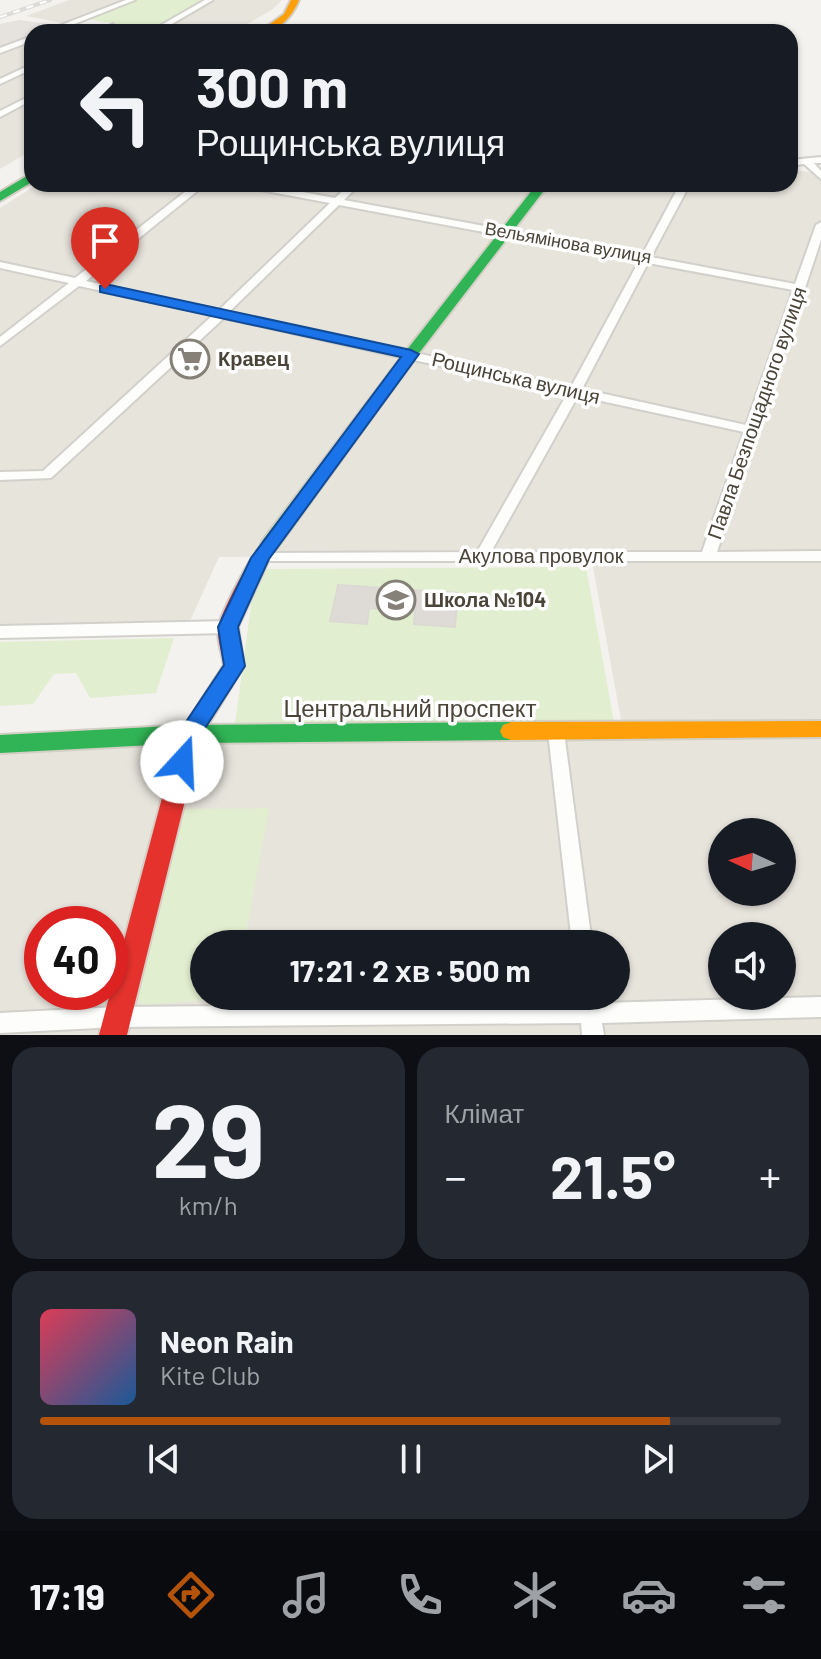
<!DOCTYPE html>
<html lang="uk">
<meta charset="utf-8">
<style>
body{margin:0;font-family:Barlow,sans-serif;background:#242831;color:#f1f3f6;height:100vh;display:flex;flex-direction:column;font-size:30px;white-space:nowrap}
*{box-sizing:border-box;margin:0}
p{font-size:26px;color:#9ea1a6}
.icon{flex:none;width:44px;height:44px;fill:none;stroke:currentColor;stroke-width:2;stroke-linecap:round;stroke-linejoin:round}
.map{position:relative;height:1035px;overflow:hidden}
.panel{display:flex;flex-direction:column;gap:12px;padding:12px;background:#0d0f14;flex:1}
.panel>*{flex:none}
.banner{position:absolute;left:24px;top:24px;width:774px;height:168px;border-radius:24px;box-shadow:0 2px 6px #0004;background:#171b24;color:#f1f3f6;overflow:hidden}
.needle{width:52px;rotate:274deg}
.controls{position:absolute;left:708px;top:818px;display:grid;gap:16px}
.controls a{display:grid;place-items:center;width:88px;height:88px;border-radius:50%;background:#171b24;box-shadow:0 2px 6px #0004;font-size:40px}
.speed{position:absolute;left:24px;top:906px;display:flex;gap:16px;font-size:40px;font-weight:700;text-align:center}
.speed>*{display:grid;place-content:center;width:104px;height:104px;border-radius:50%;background:#171b24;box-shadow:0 2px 6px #0004;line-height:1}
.speed .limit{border:12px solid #d22;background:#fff;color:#111}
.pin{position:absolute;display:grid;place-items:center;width:68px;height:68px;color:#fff;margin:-82px -34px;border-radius:50% 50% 50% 0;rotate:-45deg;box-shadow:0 0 8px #0007}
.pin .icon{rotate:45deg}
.me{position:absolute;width:88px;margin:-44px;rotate:20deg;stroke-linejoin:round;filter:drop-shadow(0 0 6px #0008)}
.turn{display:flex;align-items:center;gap:28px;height:168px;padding:0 40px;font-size:36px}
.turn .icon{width:104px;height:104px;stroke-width:2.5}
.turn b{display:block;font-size:56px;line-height:68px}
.big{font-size:60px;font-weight:700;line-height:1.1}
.panel .widget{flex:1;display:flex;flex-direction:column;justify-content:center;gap:12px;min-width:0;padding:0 28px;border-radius:24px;background:#242831}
.panel .dial{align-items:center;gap:0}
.dial b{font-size:104px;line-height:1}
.song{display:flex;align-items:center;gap:24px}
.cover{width:96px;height:96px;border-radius:12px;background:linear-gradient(135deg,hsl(350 70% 55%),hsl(210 70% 35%))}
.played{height:8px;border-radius:4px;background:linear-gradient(90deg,#b45309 85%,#363941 85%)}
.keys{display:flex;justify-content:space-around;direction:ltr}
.heat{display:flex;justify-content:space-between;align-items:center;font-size:44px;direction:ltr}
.panel .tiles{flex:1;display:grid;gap:12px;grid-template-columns:1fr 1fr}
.widget:last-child{grid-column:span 2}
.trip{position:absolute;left:190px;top:930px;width:440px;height:80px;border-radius:40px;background:#171b24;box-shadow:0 2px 6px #0004;font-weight:700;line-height:80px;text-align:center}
.menu{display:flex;height:128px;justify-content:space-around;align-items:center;background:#090b0e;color:#9ea1a6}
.menu .icon{width:56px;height:56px}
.menu .on{color:#b45309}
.menu b{font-size:36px;color:#f1f3f6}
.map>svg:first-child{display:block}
</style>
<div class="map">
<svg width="821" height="1035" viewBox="0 0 821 1035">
<rect width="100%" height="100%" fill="#f4f2ee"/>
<!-- residential -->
<path fill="#e7e4dc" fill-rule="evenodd" d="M69 0H125L63 23 26 16Z
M206 0H282L273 9 234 32H148Z
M32 40V150L0 169V55Z
M790 169 821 174V551L219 557 189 623 0 628V208L38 184H790Z
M821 561V1035H0V734L622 725 592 562ZM722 832H782V892H722ZM42 924H110V992H42ZM722 936H782V996H722ZM204 944H616V996H204Z"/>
<!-- industrial -->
<path fill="#e6e2de" d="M20 20 54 25 0 48V24Z"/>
<!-- green -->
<path fill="#e1eecf" d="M137 0H206L148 32H103L118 24 87 19Z
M586 567 614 722 235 724 256 569Z
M174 638 156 693 90 698 76 673 54 674 33 704 0 706V642Z
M269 808 244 944H204V996L235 998 142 1005 137 998 180 809Z"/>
<!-- building -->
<path fill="#dedbd6" stroke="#dcd9d4" stroke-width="2" d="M338 585 458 593 455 627 414 624 415 611 369 608 367 624 330 621Z"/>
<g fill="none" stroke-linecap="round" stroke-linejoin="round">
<!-- street casing -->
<g stroke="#d2d0cb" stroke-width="4">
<path id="street" d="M126 0H135L54 32H43Z
M205 0H213L158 32H149Z
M113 24 116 28 107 32H97Z
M508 30 521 32H504Z
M32 36V41L0 53V48Z
M32 64V69L0 84V79Z
M32 95V100L0 117V111Z
M821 157V163H814L821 171V179L804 164 790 166V160Z
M195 184H206L86 281 219 310 330 203 244 187 239 184H259L335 198 350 184H360L344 200 642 255 680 184H690L651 257 795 284 816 225 821 222V240L717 552 821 551V561H255L253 558 260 553 477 552 567 394 224 318 51 478 0 480V472L43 471 213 315 79 286 0 346V337L69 283 0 268V262L75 278ZM339 205 639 261 571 387 229 312ZM648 263 793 290 746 425 582 389ZM578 396 744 432 702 552H491Z
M228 621 233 623 236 627 233 631 228 633 0 638V626Z
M556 725 562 727 564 732 592 944H572L548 732 550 727Z
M578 996H598L599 1003 821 997V1017L602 1023 604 1035H582L581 1023 117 1027 0 1033V1013L117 1007 579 1003Z"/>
</g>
<!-- fast casing -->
<g stroke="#d3cfc5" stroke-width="4">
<path id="fast" d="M32 173V182L0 201V192Z
M537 184H549L416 357 277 548H263L261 544 263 540 406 351Z
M511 722 519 725 522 731 519 737 511 740 190 743 0 753V735L190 725Z"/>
</g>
<!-- slow casing -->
<g stroke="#d3cfc5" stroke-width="4">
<path id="slow" d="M291 0H299C292 17 279 32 259 32L284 14Z
M821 721V737L511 740 503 737 500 731 503 725 511 722Z"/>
</g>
<!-- jam casing -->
<g stroke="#d3cfc5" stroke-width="4">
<path id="jam" d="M270 538 279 544 269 559 238 627 244 666 201 736 127 1035H99L179 734 224 665C222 654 217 639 218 628 220 614 257 541 270 538Z"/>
</g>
<!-- street -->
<use href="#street" fill="#fdfdfc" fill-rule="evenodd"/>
<!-- fast -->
<use href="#fast" fill="#30b455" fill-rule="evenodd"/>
<!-- slow -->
<use href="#slow" fill="#ff9f0a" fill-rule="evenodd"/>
<!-- jam -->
<use href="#jam" fill="#e5322d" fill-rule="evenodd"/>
<!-- rail casing -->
<g stroke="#dbdbda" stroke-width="4">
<path id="rail" d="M0 17 50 0"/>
</g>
<!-- rail -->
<use href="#rail" stroke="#fff" stroke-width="2" stroke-dasharray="7" stroke-linecap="butt"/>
</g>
<!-- route -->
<path fill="#1a73e8" stroke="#114b97" stroke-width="2" d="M105 284 411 350 419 354 269 559 238 627 245 666 200 736 190 768 182 771 174 768 171 762 182 728 224 665 218 627 251 558 401 357 100 292V286Z"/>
<!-- icons -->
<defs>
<g id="supermarket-ring" transform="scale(2)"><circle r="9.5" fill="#fff" stroke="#868178" stroke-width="1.5"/><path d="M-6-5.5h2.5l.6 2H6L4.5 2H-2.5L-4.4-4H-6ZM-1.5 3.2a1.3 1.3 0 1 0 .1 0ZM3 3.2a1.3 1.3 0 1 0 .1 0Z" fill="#868178"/></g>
<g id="school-ring" transform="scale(2)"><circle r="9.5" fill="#fff" stroke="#868178" stroke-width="1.5"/><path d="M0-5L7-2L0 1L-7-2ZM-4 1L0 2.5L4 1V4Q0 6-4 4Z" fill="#868178"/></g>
</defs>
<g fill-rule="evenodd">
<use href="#supermarket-ring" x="190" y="359"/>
<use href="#school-ring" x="396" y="600"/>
</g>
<g text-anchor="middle" stroke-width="7" stroke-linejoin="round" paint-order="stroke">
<!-- far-street labels -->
<g font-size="18" fill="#4b4439" stroke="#fff">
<text transform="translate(568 243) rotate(10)" y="6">Вельямінова вулиця</text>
</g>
<!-- poi labels -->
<g font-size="20" font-weight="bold" fill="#4b4439" stroke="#fff" text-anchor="start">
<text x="218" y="366">Кравец</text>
<text x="424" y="607">Школа №104</text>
</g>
<!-- street labels -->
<g font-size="20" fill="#4b4439" stroke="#fff">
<text transform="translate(516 378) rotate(13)" y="7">Рощинська вулиця</text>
<text transform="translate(757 413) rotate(-71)" y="7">Павла Безпощадного вулиця</text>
<text x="541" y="563">Акулова провулок</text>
</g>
<!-- near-street labels -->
<g font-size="24" fill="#4b4439" stroke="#fff">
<text x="410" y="717">Центральний проспект</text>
</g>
</g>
</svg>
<div class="controls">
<a><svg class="needle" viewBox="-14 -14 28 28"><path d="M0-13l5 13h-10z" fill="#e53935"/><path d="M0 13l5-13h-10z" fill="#9ea1a6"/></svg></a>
<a><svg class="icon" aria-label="sound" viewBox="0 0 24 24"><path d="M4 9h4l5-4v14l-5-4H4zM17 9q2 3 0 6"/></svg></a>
</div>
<div class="speed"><div class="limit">40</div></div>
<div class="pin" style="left:105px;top:289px;background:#d93025"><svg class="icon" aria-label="arrive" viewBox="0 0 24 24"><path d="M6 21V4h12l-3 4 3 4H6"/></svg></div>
<svg class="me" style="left:182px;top:762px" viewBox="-20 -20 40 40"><circle r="19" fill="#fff"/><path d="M0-13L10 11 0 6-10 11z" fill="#1a73e8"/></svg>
<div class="trip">17:21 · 2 хв · 500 m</div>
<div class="banner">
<div class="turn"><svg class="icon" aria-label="left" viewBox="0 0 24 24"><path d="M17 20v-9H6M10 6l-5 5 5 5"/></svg><div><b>300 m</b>Рощинська вулиця</div></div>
</div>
</div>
<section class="panel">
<div class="tiles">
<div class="widget dial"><b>29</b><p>km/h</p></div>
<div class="widget"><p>Клімат</p>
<div class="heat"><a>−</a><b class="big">21.5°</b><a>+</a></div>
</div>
<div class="widget">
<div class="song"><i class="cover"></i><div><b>Neon Rain</b><p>Kite Club</p></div></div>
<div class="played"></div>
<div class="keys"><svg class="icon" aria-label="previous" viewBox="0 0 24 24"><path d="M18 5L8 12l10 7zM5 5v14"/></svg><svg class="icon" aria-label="pause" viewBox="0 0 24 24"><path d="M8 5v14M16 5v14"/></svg><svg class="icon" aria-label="next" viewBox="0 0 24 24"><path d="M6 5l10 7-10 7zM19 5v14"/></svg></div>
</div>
</div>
</section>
<nav class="menu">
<b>17:19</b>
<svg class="icon on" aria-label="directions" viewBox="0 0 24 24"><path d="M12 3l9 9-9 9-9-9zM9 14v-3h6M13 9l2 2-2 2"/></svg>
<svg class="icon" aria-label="music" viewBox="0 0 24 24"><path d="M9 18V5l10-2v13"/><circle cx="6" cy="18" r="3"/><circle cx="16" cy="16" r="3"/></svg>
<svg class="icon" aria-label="phone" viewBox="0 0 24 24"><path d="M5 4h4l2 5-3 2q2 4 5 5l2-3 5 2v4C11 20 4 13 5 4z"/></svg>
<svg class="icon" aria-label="climate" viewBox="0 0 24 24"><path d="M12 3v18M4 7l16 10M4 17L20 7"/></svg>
<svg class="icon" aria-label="car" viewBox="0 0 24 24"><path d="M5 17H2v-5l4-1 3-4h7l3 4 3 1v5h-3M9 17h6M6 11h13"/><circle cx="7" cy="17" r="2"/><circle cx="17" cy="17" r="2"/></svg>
<svg class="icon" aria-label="filters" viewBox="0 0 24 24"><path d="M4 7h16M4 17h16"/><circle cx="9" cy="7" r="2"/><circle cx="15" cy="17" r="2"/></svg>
</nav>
